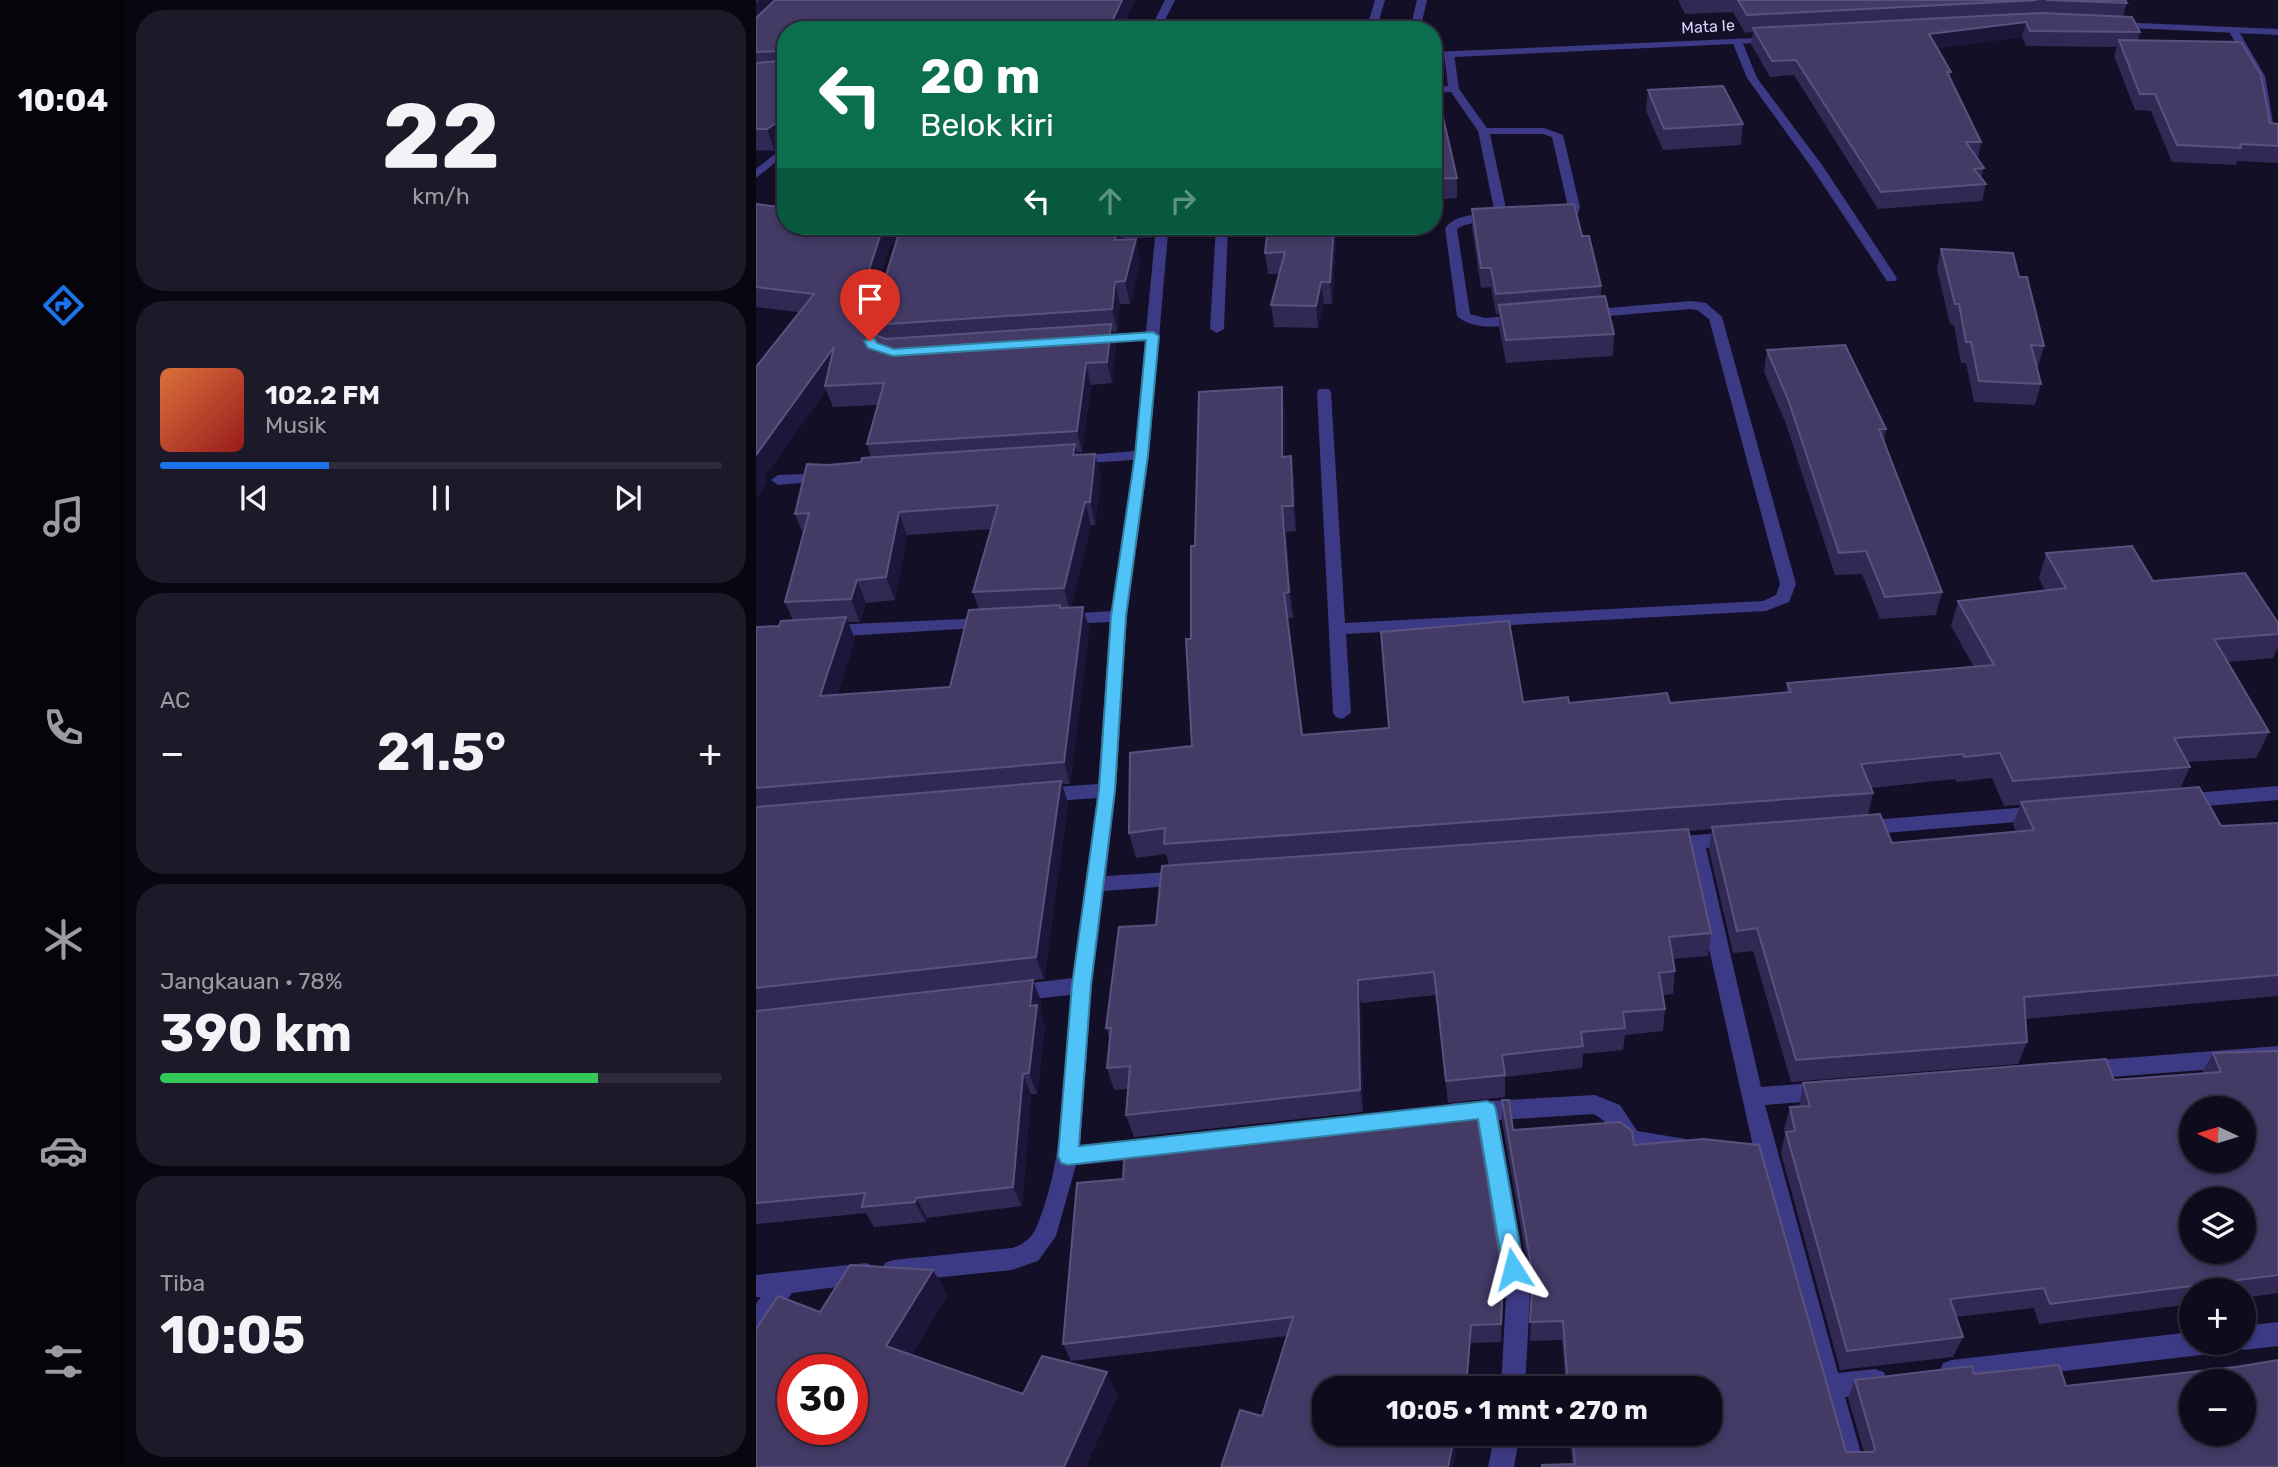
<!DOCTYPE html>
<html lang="id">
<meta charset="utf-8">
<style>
body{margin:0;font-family:Rubik,sans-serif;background:#1c1929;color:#f1f3f6;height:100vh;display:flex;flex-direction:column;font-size:26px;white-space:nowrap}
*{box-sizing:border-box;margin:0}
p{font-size:23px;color:#9b9ba3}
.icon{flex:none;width:38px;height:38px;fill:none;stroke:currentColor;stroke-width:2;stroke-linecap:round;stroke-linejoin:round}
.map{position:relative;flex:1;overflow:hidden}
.details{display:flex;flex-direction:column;gap:10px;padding:10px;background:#08060f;width:630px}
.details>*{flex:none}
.guide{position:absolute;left:21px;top:21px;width:665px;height:214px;border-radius:28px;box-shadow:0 4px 10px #0003,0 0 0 2px #2e2b3b;background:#0b6e4f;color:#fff;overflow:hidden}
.needle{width:46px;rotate:274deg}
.buttons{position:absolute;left:1423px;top:1096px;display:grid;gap:14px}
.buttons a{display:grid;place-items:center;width:77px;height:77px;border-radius:50%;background:#0e0b1c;box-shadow:0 4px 10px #0003,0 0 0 2px #2e2b3b;font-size:35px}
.speed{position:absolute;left:21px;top:1354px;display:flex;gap:14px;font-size:35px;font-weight:700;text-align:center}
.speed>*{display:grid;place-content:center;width:91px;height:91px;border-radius:50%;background:#0e0b1c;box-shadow:0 4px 10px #0003,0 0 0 2px #2e2b3b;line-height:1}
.speed .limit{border:10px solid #d22;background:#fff;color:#111}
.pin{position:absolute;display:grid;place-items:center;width:60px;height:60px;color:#fff;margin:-72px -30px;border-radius:50% 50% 50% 0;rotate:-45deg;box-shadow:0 0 7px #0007}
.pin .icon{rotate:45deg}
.me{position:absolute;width:77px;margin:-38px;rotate:351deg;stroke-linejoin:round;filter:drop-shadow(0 0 5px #0008)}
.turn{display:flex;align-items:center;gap:24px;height:147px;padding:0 28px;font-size:32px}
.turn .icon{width:91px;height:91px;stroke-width:2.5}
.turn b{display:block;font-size:49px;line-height:60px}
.lanes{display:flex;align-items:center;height:66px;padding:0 28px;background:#0003;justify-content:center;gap:35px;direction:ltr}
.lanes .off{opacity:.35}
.big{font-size:52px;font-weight:700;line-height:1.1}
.details .widget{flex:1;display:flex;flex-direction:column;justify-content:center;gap:10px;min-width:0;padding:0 24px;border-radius:28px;background:#1c1929}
.details .dial{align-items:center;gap:0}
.dial b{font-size:91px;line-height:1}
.song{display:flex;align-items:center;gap:21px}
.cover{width:84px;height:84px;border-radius:10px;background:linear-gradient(135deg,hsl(20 70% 55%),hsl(0 70% 35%))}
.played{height:7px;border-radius:4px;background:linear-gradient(90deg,#1a73e8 30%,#2e2b3b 30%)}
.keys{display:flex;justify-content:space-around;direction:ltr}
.heat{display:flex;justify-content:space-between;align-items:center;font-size:38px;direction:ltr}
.charge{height:10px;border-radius:5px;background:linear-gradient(90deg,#34c759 78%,#2e2b3b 0)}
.trip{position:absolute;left:556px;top:1376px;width:410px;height:70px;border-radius:28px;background:#0e0b1c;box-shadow:0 4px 10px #0003,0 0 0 2px #2e2b3b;font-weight:700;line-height:70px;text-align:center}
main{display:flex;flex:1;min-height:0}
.tabs{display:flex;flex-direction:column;width:126px;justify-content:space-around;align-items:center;background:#06040b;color:#9b9ba3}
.tabs .icon{width:49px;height:49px}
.tabs .current{color:#1a73e8}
.tabs b{font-size:32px;color:#f1f3f6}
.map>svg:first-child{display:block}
</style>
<main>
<nav class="tabs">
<b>10:04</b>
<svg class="icon current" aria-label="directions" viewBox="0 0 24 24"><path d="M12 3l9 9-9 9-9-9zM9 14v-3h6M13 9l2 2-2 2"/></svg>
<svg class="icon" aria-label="music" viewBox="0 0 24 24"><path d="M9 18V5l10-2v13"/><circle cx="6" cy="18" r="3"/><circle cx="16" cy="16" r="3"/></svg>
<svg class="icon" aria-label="phone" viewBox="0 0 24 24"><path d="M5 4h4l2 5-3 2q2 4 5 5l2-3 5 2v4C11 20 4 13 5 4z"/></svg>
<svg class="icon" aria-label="climate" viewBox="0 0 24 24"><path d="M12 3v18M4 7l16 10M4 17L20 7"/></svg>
<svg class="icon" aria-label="car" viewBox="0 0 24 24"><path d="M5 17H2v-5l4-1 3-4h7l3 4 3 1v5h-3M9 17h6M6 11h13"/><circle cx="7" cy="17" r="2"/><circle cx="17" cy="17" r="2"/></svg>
<svg class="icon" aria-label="filters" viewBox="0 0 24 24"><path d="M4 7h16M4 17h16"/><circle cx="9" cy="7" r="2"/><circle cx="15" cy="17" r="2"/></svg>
</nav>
<section class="details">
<div class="widget dial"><b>22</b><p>km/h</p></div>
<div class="widget">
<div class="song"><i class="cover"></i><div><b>102.2 FM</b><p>Musik</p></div></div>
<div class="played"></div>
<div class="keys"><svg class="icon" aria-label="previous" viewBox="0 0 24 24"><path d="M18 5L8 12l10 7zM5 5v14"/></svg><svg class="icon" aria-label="pause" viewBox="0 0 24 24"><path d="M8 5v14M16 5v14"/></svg><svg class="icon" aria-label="next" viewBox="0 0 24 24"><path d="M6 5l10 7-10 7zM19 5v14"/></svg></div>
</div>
<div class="widget"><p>AC</p>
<div class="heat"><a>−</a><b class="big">21.5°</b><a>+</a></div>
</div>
<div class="widget"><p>Jangkauan · 78%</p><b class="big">390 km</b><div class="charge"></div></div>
<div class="widget"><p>Tiba</p><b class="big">10:05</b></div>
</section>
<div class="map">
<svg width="1522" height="1467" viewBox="0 0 1522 1467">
<rect width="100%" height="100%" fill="#130f26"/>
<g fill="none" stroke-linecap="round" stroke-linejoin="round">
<!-- service -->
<path fill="#3d3a85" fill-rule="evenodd" d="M619 0H629L620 30H610Z
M661 0H671L664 30H654Z
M981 38 986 41 1001 78 1066 165 1141 278 1139 281H1131L1056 168 991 78 976 41Z"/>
<!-- minor -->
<path fill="#3d3a85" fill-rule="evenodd" d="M409 0H419L404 30H394Z
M1473 28H1481L1509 76 1520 140 1510 138 1499 76 1472 30Z
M693 51 698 54 703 89 731 128H788L807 135 824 207 821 216 805 221 799 217 811 211 812 207 796 137 787 134H734L752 218C738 228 716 218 701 229L714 314 729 318 767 315 772 316V322C751 326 718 332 701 316L689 228C701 213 721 215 739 214L722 131 695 92 677 93V87L692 86 688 54Z
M30 145V154L0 178V169Z
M400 226H412V233L393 455 371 616 360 790 350 876 428 871 435 873 438 878 435 883 428 885 348 891 336 985 324 1145 392 1138 400 1141 403 1148 400 1155 392 1158 320 1165 300 1236 282 1261 256 1270 137 1282 129 1279 125 1271 129 1263 137 1260 256 1248C266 1245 275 1239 280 1228 309 1163 309 1066 315 995L257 1001 250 999 247 993 250 987 257 985 317 978 341 798 286 802 280 800 277 795 280 790 286 788 342 784 354 622 308 624 300 619 308 614 356 611 378 460 316 464 309 460 316 456 379 451 389 340 337 343 330 339 337 335 390 332 399 237 344 239 338 235 344 231 400 230Z
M460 226H472L468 329 461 333 454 329Z
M125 296 131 300 121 340 132 349 125 353 107 341 119 300Z
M935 301 950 303 966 317 1040 584 1033 602 1010 611 590 634 595 713 586 719 580 717 577 713 561 392 563 389H573L575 392 589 623 1007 601 1020 595 1024 584 953 319 941 310 935 309 829 318 822 314 829 310Z
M72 473 79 477 77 480 22 485 15 480 22 475Z
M231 618 239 623 237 627 73 637 65 631 73 625Z
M1522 786V800L1426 808 1420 806 1417 801 1420 796 1426 794Z
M1283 806 1289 808 1292 813 1289 818 1283 820 1105 835 1098 833 1096 828 1098 823 1105 821Z
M976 832 983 834 985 839 983 844 950 848 1005 1087 1068 1082 1076 1084 1079 1091 1076 1098 1068 1100 1009 1105 1082 1373 1119 1369 1128 1372 1131 1381 1128 1390 1089 1397 1109 1467H1083L999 1155 931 850 906 849 904 844 906 839 913 837Z
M1522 1046V1064L1330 1079 1323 1076 1319 1070 1323 1064 1330 1061Z
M839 1095 864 1105 881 1131 930 1139 933 1146 930 1153C920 1157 876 1153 868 1147 854 1137 856 1122 837 1114L743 1120 774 1296 769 1388H745L750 1296 722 1121 698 1123 690 1120 687 1113 690 1106 698 1103Z
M110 1263 118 1266 122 1274 118 1282 36 1293 8 1332 0 1336V1304L5 1297H0V1275Z
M1522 1322V1346L1488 1350 1480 1346 1478 1342H1488V1326Z
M1435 1332V1342H1465L1461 1350 1453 1354 1196 1384 1187 1381 1184 1372 1187 1363 1196 1360Z
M739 1433H764L758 1467H732Z"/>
<!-- tertiary -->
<path fill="#3d3a85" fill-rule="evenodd" d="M1359 22 1522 29V35L1355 27V23Z
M1024 37 1025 39 1020 42 677 58V52Z"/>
</g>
<!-- wall -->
<path fill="#312854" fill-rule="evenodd" d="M0 0H379L365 30H30V143L19 151 0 150Z
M922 0H1369L1371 3 1367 16 1384 32 1382 40 1514 123 1521 124 1522 122V163L1481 161 1480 165 1416 162 1395 111 1379 110 1358 56 1361 47 1270 46 1266 37 1181 48 1195 72 1194 78 1225 142 1222 158 1228 168 1225 178 1230 184 1226 201 1122 209 1038 75 1014 77 995 44 997 32 989 33 977 12 929 14Z
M892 90 987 124 985 145 907 150 890 111Z
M677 105 701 178V198L677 200Z
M0 204 30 226H138L141 237 153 226H371V228H366L368 240 384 261 374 304H364L361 331 357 332 360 345 356 383 335 385 326 452H321L322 455 345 477 339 525H335L315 607 333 629 314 784H306L312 803 288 979 0 1010V627L23 626 37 620 29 602 47 534 39 514 72 465 105 462 115 458 111 444 122 405 77 407 70 390 8 477 11 482 0 499V367L43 312 0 307ZM140 242 117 317 123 336 107 331 133 247ZM236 529 217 592 223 610 194 687 81 695 99 639 92 622H104L110 603 139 600 151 535Z
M716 209 826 236 845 286V297L858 334 857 356 750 363 743 327V314H740L735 287 725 288 716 228Z
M581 226 576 304H568L562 328 518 327 515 305 524 274H512L509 253Z
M1185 249 1263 277 1288 346 1282 367H1281L1285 384 1279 405 1218 402 1210 363H1205L1198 325 1194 324 1181 269Z
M1011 350 1130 429 1128 442 1186 592 1180 615 1124 619 1106 574 1079 575 1030 424 1008 372Z
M529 411V457L535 456 538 481 540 531 530 532 537 618H532L547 735 633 728 767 702 813 703H914L1030 693 1031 683 1218 667 1195 626 1202 601 1289 590 1283 578 1290 553 1397 581 1522 623V647L1517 658 1472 662 1513 732 1500 758 1431 762 1434 767 1424 789 1465 826 1522 823V996L1269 1019 1271 1042 1262 1064 1035 1082 997 951 977 953 953 850 956 829 932 831 955 933 952 956 917 959 919 971 917 994 907 995 909 1009 907 1031 869 1035 867 1050 827 1054 826 1068 749 1077V1097L692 1103 680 995 605 1003 607 1112 378 1137 370 1115 372 1089 358 1090 351 1068 354 1040 350 1028 400 925 413 865 410 854 380 858 373 833 436 746 435 639 439 546ZM1236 778 1248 806 1264 805 1257 825 1260 831 1136 843 1112 815 1117 793 1115 788 1199 779 1201 782Z
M285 1001 284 1013 289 1026 281 1094H275L266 1206 171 1218 170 1222 118 1227 110 1213 0 1224V1011Z
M1522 1051V1293L1488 1298V1290H1435V1304L1283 1324 1278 1308 1200 1317 1207 1337 1197 1357 1084 1370 1025 1153 1029 1134 1028 1129 1034 1107H1043L1047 1083 1358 1080 1445 1074 1457 1053Z
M746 1100 757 1130 878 1145 1090 1452H1108L1092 1398 1099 1380 1218 1374 1310 1386 1522 1467 816 1464 814 1433H954V1388H810L806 1340 774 1341 776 1292 746 1121Z
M605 1120 747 1278V1296L745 1342 715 1343 569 1433H704L697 1467H465L506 1416 532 1336 315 1361 307 1344 367 1179Z"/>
<!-- shaded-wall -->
<path fill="#1d163a" d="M3 0H28L0 29V3Z
M366 0H379L365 30H352Z
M1270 22 1266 37 1171 49 1173 34Z
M23 121 30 143 19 151 11 129Z
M129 226H138L142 240 133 247 104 340 97 319 127 227Z
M362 226H365L368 241 359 240Z
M578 226H581L576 304 574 282Z
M380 239 384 261 374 304 369 281Z
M359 282 364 304 361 331 356 309Z
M565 282 568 304 562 328 560 306Z
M355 324 360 345 356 383 351 362Z
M78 347 69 386 70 390 8 477 11 482 0 499V455Z
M330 363 335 385 326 452 321 431Z
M526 387 529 411V482L526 457Z
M319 444 324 466 317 455Z
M339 454 345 477 339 525 334 502Z
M535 456 538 481 540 531 537 506Z
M329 502 335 525 314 611 308 588Z
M526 506 530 532 537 618 533 592Z
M143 512 151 535 139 600 130 577Z
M101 580 110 603 104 622 95 599Z
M327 607 333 629 314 784 308 762Z
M90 617 99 639 74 718 64 696Z
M305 781 312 803 288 979 280 957Z
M277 980 285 1001 284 1013 289 1026 281 1094 273 1073 274 1006Z
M602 980 605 1003 607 1112 604 1090Z
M267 1074 275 1094 266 1206 257 1187Z
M160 1198 171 1218 170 1222 159 1202Z
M177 1270 192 1295 147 1370 130 1346Z
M747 1278V1296L745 1342V1324Z
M715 1325V1343L712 1388H710Z
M351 1372 362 1396 330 1467H308Z
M699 1433H704L697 1467H692Z"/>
<!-- building -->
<path fill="#433a66" stroke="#5a527e" stroke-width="2" fill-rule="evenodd" d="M19 0H366L352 30H30V130H25L23 121 11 129H0V63L25 61 26 54 23 51 0 52V18Z
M982 0H1281L991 15Z
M1290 0H1369L1371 3Z
M1285 13 1376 17 1384 32 1274 31 1270 22 1173 34 1195 72H1191L1225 142H1210L1228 168 1218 169 1230 184 1125 192 1040 60 1016 61 997 28Z
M1363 40 1485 42 1505 75 1514 123 1522 124V146L1484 144 1485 148 1421 145 1399 94H1384Z
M967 86 987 124 908 129 892 90Z
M684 104 701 178 677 179V105Z
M0 204 30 208V226H129L127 227 97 319 104 330 130 339 355 324 351 362 330 363 321 431 111 444 128 383 69 386 78 347 0 455V367L58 294 0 287Z
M818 204 826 236H833L845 286 740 294 735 268H725L716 209Z
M175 226H362L359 240 380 239 369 281 359 282 356 309 132 324 117 317 144 230 148 227Z
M512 226H578L574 282H565L560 306 515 305 529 252 509 253Z
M1185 249 1257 253 1263 277H1271L1288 346 1275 345 1285 384 1223 381 1215 342H1210L1203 304H1199Z
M849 296 858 334 750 340 743 305Z
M1089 345 1130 429H1123L1186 592 1129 597 1110 551 1083 553 1033 402 1011 350Z
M526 387V457L535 456 537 506H526L533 592 528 593 546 735 633 728 625 632 753 621 767 702 812 697 813 703 911 693 914 703 1035 692 1031 683 1238 665 1202 601 1310 588 1290 553 1376 546 1397 581 1489 573 1522 623V634L1458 639 1513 732 1418 738 1434 767 1257 781 1244 753 1208 757 1207 754 1105 764 1117 793 408 844 409 828 373 833 374 753 436 746 430 639H435V546H439L443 392Z
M319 444 317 455 339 454 334 502H329L308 588 217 592 242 505 143 512 130 577 101 580 95 599 29 602 53 513 39 514 51 464 72 465 105 462 106 458Z
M304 605V608L327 607 308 762 0 788V627L23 626 25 621 90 617 64 696 194 687 213 610Z
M305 781 280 957 0 988V807Z
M1443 787 1465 826 1522 823V975L1268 997 1271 1042 1040 1060 1001 928 981 931 956 827 1124 814 1136 843 1278 830 1265 802Z
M932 829 955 933 913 937 919 971 903 973 909 1009 867 1012 869 1028 825 1032 827 1046 746 1055 749 1075 690 1081 678 972 602 980 604 1090 370 1115 374 1066 351 1068 355 1028H350L363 927 400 925 406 866Z
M277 980 274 1006 281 1005 273 1073 267 1074 257 1187 160 1198 159 1202 106 1207 109 1193 0 1203V1011Z
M1522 1051V1275L1294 1304 1288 1288 1194 1299 1207 1337 1091 1351 1030 1132 1039 1131 1034 1107 1054 1106 1047 1083 1350 1059 1358 1080 1465 1072 1457 1053ZM1435 1108H1488V1160H1435ZM1435 1199H1488V1251H1435Z
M746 1100H753L757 1130 864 1122 876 1131 878 1145 947 1139 1003 1145 1090 1452H1117L1119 1449 1099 1380 1216 1366 1218 1374 1303 1365 1310 1386 1480 1367 1522 1360V1467H786V1465L819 1464 816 1433H954V1388H812L807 1321 774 1322 777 1276ZM1435 1381H1488V1433H1435Z
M719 1104 747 1278 745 1324 715 1325 710 1388H569V1433H699L692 1467H465L484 1410 506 1416 537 1317 307 1344 321 1183 367 1179 369 1142 605 1117V1120L694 1112 693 1107Z
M94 1265 177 1270 130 1346 267 1394 286 1356 351 1372 308 1467H0V1329L22 1296 64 1312ZM37 1370H96V1430H37Z"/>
<!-- route -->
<path fill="#4fc3f7" stroke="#337fa1" stroke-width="2" d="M397 332 403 336 392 455 370 616 359 790 335 985 323 1146 731 1101 738 1104 740 1110 768 1269 765 1276 757 1279 750 1276 747 1269 722 1119 312 1165 305 1163 302 1156 316 985 343 790 355 616 379 455 390 340 137 356 112 348 108 341 118 338 121 343 138 349Z"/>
<g text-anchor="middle" stroke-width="5" stroke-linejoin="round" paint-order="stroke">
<!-- far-street labels -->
<g font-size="16" fill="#d9d4ff" stroke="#130f26">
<text transform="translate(952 26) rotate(-3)" y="6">Mata Ie</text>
</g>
</g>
</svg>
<div class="buttons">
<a><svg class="needle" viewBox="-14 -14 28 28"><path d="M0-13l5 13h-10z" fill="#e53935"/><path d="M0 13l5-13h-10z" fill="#9b9ba3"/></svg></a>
<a><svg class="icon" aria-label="layers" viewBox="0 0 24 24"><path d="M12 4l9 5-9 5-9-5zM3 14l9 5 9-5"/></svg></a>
<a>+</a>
<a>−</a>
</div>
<div class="speed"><div class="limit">30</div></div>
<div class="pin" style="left:114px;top:341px;background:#d93025"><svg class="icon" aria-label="arrive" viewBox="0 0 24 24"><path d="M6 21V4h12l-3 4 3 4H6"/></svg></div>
<svg class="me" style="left:757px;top:1269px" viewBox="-20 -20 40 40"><path d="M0-17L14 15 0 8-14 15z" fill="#4fc3f7" stroke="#fff" stroke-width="4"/></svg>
<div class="trip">10:05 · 1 mnt · 270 m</div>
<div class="guide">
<div class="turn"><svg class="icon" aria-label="left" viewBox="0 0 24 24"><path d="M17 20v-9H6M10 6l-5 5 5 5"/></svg><div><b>20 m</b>Belok kiri</div></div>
<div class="lanes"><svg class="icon" aria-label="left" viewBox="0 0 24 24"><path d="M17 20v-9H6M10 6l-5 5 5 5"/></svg><svg class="icon off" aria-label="ahead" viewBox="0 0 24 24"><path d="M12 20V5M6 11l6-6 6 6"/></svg><svg class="icon off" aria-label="right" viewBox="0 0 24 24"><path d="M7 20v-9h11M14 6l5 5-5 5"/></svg></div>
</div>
</div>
</main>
